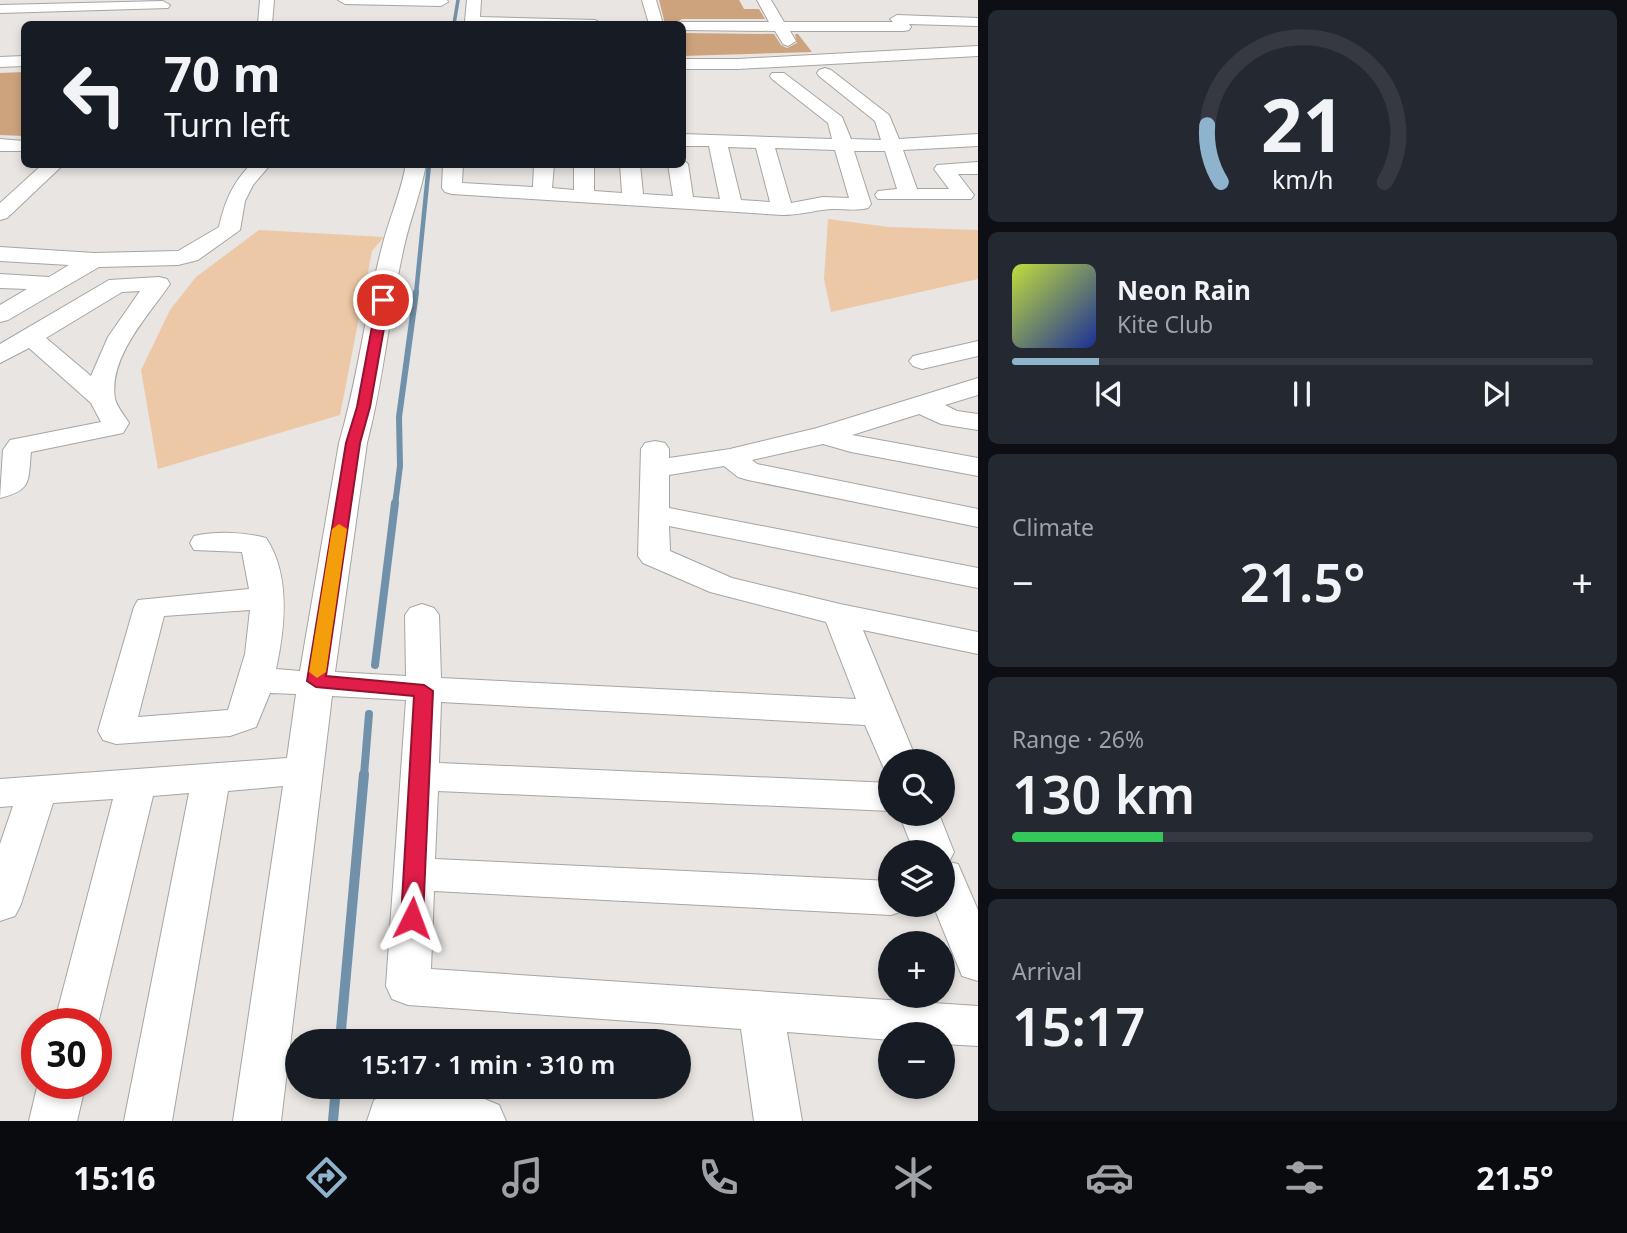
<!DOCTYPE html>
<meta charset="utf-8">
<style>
body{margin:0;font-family:"Noto Sans",sans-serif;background:#242831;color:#f1f3f6;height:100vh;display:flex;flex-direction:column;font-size:26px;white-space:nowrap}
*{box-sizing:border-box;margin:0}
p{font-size:23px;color:#9ea1a6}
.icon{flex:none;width:38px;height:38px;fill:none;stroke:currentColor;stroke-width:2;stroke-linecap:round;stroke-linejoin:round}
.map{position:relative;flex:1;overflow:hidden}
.details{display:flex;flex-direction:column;gap:10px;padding:10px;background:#0d0f14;width:649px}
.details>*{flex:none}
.hud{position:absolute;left:21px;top:21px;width:665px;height:147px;border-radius:10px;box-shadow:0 4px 10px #0003;background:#171b24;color:#f1f3f6;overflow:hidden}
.tools{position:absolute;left:878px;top:749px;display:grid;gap:14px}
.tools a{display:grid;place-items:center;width:77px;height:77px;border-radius:50%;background:#171b24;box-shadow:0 4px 10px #0003;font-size:35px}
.speed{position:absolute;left:21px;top:1008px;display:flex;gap:14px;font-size:35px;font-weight:700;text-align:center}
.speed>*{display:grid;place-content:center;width:91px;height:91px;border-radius:50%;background:#171b24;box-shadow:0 4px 10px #0003;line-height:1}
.speed .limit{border:10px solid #d22;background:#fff;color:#111}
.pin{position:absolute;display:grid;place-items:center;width:60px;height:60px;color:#fff;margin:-30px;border:4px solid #fff;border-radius:50%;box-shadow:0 2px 7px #0007}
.me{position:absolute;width:77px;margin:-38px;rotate:3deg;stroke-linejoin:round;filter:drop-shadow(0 0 5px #0008)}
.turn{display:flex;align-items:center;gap:24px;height:147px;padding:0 28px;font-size:32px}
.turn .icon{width:91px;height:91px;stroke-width:2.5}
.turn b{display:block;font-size:49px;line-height:60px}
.big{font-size:52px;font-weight:600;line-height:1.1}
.details .card{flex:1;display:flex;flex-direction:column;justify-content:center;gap:10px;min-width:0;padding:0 24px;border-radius:10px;background:#242831}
.details .dial{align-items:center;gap:0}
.dial svg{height:182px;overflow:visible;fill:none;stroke:#363941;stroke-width:7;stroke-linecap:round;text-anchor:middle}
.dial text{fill:#f1f3f6;stroke:none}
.song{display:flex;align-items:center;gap:21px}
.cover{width:84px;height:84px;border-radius:10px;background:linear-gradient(135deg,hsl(70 70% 55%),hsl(230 70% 35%))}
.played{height:7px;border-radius:4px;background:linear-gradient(90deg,#8db4cc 15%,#363941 15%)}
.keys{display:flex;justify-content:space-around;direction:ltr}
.heat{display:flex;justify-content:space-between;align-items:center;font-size:38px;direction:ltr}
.charge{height:10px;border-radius:5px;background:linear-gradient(90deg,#34c759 26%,#363941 0)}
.trip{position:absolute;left:285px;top:1029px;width:406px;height:70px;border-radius:35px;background:#171b24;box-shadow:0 4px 10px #0003;font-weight:600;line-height:70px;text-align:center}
.menu{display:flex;height:112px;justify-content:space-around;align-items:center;background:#090b0e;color:#9ea1a6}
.menu .icon{width:49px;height:49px}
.menu .on{color:#8db4cc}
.menu b{font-size:32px;color:#f1f3f6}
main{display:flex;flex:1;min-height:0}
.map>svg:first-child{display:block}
</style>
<main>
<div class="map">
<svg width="978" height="1121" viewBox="0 0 978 1121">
<rect width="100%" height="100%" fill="#e8e5e2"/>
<!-- green -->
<path fill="#edc8a6" d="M828 219 889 227 978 230V279L831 312 824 279Z
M259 230 384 237 372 251 340 415 158 469 141 370 170 310 196 277Z"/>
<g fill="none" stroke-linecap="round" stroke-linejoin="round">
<!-- stream-far4 -->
<path stroke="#7091a9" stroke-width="3.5" d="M454 24 458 0"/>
<!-- stream-far3 -->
<path stroke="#7091a9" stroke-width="4.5" d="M416 294 429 164"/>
<!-- stream-far2 -->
<path stroke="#7091a9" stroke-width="6" d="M395 505 400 466 399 417 416 292"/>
<!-- stream-far1 -->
<path stroke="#7091a9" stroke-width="8" d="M375 665 395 503
M364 775 369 714"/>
<!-- stream -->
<path stroke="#7091a9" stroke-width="10" d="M340 1041 364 774
M333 1121 336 1087"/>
</g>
<!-- building -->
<path fill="#cca37d" d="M659 0H739L744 9H759L765 19H682L673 24H665Z
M682 33 774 34 781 45 787 48 797 43 795 34H798L812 52 682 56Z
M24 72V136L0 135V73Z"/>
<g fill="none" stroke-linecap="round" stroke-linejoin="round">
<!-- minor casing -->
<g stroke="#a7a5a2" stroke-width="2">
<path id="minor" d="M260 0H274L272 24H258Z
M338 0H447L448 2 441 6 345 4Z
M467 0H481L480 17 595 20 602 24H468L465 21Z
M642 0H656L663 24H649Z
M757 0H771L784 22H893L890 19 897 15 978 18V26L909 24 911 27 909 30 904 31H790L796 41 788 46 783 44 775 31 682 30V24H676L682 22H769Z
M163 1 170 5 168 8 0 13V5Z
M978 46V56L738 69H682V59H738Z
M24 56V66L0 67V57Z
M825 68 831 70 889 115 899 139 978 134V146L903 150 917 189H949L934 169 937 165 978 162V174H958L974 195 971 199H878L875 195 878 191 897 189 885 151H854L871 204 868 208C853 212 837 207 822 210 808 212 797 215 782 215L452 194 445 192 442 188 443 164H463L462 183 533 187 534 164H554L552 188 574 190V164H594V191L622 193 620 164H640L643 194 673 196 668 164H682V159L688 164 693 197 720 199 709 146H682V134L832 139 828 123 772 79 770 76 772 73H784L842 117 851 139 881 140 875 121 819 76 817 73 819 70ZM728 147 756 148 770 202 741 200ZM775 148 835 150 849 198 823 197 791 203Z
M0 139 24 141V151H0Z
M43 164H64L7 218 0 220V203Z
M251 164H271L253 185 245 201 240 230 198 260 178 265 99 267 8 320 0 322V305L27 289 0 288V274L49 277 69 265 0 261V247L94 253 178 251 219 227C225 201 232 184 251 164Z
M406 164H426C421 193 410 219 404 247 389 312 384 379 367 443L335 672 406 676 405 615 410 608 422 604 434 608 439 615 441 678 856 699 826 622 710 592 643 563 638 556 641 449 645 443 655 441 665 443 669 449V458L730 449 817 428 978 378V395L945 405 957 411 978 414V430L941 424 919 414 852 435 978 458V476L851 452 823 444 752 460 757 464 978 509V527L748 480 738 477 724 466 669 475V508L978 568V588L669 526 670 551 732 578 840 604 978 632V654L863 630 917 761H891V772L885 771 865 725 441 702 439 763 891 783V811L438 791 435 859 891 881V905H908L906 910 891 915 434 891 431 969 978 1006V1046L943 1044V1034H891V1040L787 1032 802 1121H754L741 1029 408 1005 392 999 386 986 406 700 332 696 281 1121H233L283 786 228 791 172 1121H124L189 793 153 796 96 1032V1024H54L113 799 53 803 21 904 15 916 0 921V844L13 806 0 807V779L287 758 296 694 270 693 256 727 230 736 116 744 103 740 98 731 134 607 138 600 249 589 242 552 194 550 190 543 194 536C217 531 244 532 266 538 291 575 285 628 276 669L300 671 339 443C358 379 365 312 382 247 389 219 401 193 406 164ZM250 610 245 654 228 710 138 717 164 616Z
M159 277 167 279 170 284C149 315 108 357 115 399 117 407 125 416 129 423L123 433 31 452C28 482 32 490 0 498L3 450 10 440 101 422 91 403 29 348 0 363V344L109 280ZM140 291 108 337 91 376 46 338 122 292Z
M978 341V356L922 369 913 366 909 361 913 356Z
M899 814H939L954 852 949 862 958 864 978 910V981L962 976 933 905H943V852H914Z
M38 1083H86L77 1121H29Z
M391 1093 482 1098 499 1105 506 1121H367L374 1100Z"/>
</g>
<!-- minor -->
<use href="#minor" fill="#fff" fill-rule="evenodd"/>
</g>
<!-- route -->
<path fill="#e11d48" stroke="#92132f" stroke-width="2" d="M383 296 389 300 370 407 360 443 326 676 424 685 433 691 423 918 420 925 412 927 404 925 401 918 414 696 316 687 307 681 346 443 357 407 377 300Z"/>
<!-- slow -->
<path fill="#f59e0b" d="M339 524 347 529 326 672 317 678 309 672 332 529Z"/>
</svg>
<div class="tools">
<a><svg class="icon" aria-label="search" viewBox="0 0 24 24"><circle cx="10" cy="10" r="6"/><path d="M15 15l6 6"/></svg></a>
<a><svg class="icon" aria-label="layers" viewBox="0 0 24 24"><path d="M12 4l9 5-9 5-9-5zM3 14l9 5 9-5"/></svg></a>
<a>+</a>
<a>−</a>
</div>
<div class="speed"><div class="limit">30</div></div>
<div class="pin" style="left:383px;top:300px;background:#d93025"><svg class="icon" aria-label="arrive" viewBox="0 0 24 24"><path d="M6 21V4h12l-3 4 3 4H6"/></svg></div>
<svg class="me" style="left:412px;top:918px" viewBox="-20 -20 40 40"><path d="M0-17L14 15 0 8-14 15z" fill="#e11d48" stroke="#fff" stroke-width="4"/></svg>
<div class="trip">15:17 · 1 min · 310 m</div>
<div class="hud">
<div class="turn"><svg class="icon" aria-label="left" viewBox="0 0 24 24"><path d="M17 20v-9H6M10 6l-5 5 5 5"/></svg><div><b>70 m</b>Turn left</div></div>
</div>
</div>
<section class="details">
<div class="card dial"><svg viewBox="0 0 100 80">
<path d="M14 69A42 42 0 1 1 86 69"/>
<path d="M14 69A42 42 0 0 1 8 44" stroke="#8db4cc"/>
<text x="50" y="56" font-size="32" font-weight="700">21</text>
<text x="50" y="72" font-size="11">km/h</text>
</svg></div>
<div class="card">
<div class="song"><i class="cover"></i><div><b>Neon Rain</b><p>Kite Club</p></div></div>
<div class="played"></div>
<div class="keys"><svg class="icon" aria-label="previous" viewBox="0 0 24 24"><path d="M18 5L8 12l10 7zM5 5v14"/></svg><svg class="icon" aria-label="pause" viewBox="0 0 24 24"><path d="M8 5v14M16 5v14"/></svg><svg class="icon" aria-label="next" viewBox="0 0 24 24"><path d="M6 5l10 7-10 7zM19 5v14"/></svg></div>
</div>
<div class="card"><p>Climate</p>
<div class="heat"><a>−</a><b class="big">21.5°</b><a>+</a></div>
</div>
<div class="card"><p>Range · 26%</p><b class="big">130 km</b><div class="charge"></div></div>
<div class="card"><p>Arrival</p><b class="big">15:17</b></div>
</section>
</main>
<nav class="menu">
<b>15:16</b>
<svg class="icon on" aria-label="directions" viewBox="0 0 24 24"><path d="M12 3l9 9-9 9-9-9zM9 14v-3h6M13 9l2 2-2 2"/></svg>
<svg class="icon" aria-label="music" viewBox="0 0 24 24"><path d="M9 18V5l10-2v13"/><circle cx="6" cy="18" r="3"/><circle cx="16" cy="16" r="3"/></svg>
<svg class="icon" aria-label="phone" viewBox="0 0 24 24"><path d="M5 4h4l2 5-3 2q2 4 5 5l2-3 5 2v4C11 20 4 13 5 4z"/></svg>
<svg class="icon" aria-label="climate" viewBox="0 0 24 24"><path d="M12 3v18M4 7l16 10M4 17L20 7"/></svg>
<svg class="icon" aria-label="car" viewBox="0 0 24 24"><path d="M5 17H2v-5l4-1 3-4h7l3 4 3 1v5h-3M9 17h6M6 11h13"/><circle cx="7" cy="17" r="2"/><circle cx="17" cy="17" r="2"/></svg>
<svg class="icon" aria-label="filters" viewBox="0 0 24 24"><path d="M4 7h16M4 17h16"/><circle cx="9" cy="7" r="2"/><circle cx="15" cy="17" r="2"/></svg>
<b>21.5°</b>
</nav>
